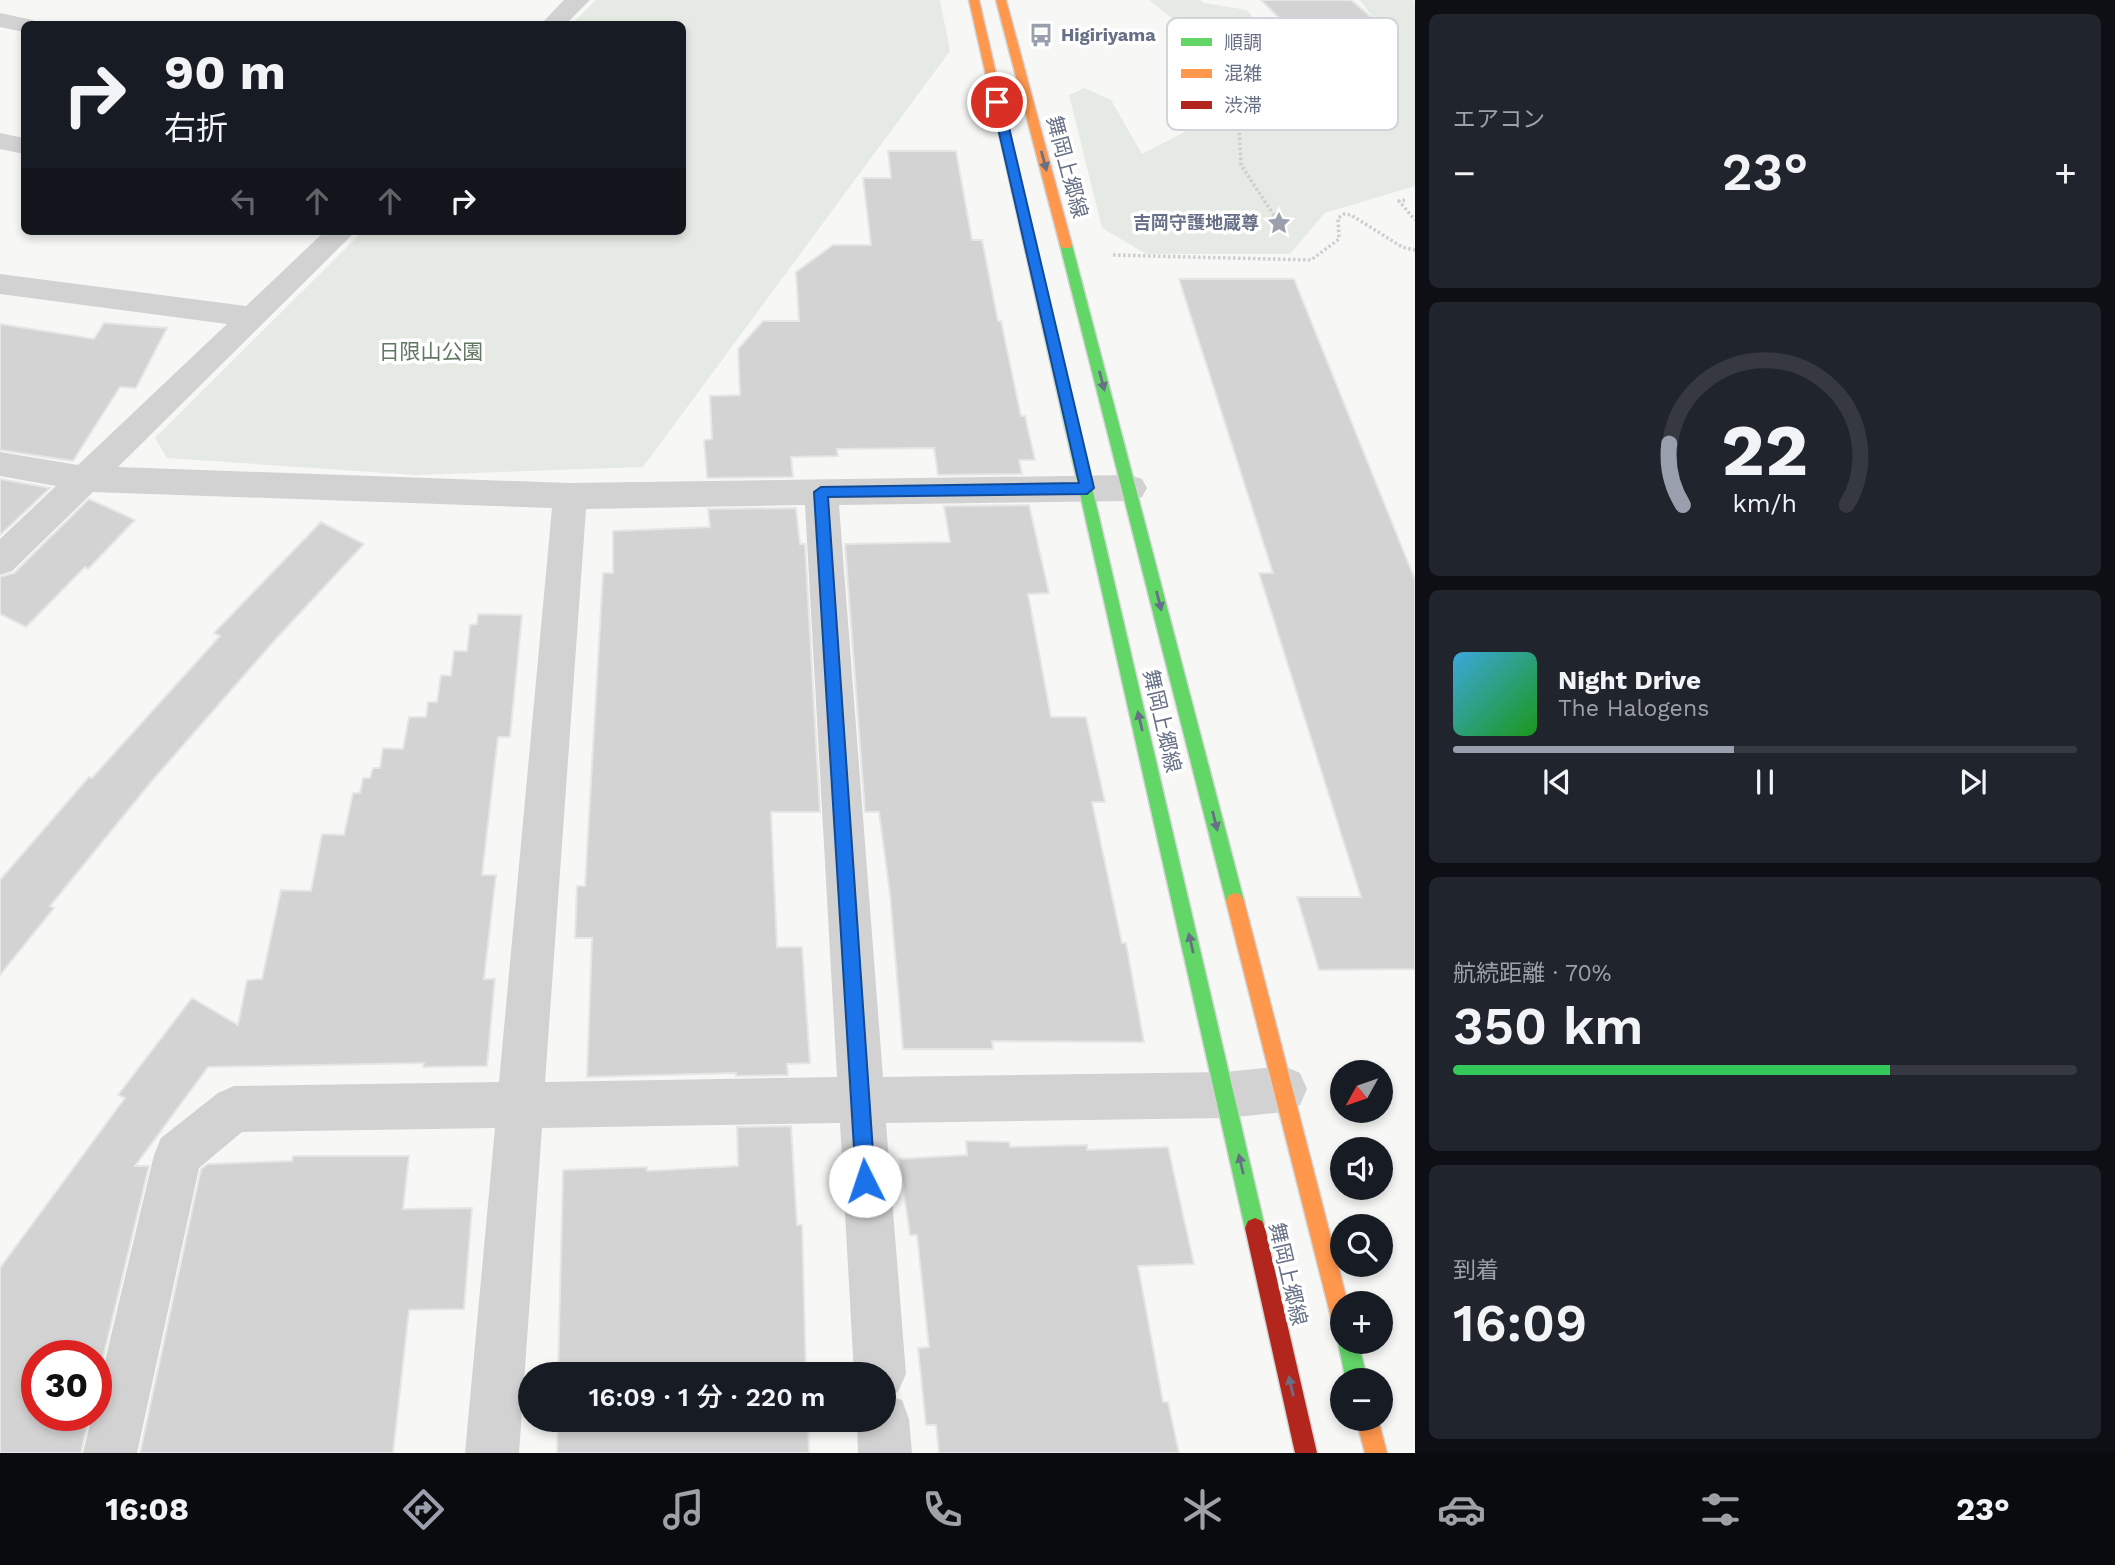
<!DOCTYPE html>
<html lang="ja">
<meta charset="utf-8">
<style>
body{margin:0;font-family:"Work Sans","Noto Sans JP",sans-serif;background:#20242c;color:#f1f3f6;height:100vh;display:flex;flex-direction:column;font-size:26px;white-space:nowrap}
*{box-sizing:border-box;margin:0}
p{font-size:23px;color:#9ea1a6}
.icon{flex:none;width:38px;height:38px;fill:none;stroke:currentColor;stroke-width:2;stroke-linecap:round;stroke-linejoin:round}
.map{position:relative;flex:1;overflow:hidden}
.side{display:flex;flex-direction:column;gap:14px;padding:14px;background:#0d0f14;width:700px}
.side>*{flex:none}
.hud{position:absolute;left:21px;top:21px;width:665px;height:214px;border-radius:10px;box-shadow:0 4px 10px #0003;background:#171b24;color:#f1f3f6;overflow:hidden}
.needle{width:46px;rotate:230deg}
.fabs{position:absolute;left:1330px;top:1060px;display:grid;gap:14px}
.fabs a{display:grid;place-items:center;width:63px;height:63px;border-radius:50%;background:#171b24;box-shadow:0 4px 10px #0003;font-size:35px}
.speed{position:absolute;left:21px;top:1340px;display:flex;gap:14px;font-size:35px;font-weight:700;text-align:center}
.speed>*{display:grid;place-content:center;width:91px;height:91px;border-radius:50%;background:#171b24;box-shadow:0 4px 10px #0003;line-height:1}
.speed .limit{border:10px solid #d22;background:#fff;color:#111}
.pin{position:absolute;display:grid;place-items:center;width:60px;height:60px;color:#fff;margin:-30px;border:4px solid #fff;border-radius:50%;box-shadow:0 2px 7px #0007}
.me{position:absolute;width:77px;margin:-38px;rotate:356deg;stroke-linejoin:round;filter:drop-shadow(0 0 5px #0008)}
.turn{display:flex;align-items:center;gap:24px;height:147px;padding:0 28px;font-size:32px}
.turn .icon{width:91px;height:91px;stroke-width:2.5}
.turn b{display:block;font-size:49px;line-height:60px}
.lanes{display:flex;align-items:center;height:66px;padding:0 28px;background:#0003;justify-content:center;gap:35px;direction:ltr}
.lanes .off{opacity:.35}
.big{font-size:52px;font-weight:600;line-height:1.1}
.side .card{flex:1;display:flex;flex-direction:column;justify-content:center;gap:10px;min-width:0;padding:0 24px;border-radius:10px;background:#20242c}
.side .dial{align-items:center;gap:0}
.dial svg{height:182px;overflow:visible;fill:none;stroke:#363941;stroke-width:7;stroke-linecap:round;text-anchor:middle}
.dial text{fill:#f1f3f6;stroke:none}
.song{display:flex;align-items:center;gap:21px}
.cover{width:84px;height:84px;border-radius:10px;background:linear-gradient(135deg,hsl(200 70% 55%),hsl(120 70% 35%))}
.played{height:7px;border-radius:4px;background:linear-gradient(90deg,#999fad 45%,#363941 45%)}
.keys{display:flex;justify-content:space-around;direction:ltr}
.heat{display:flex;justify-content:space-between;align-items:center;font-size:38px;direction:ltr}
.charge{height:10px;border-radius:5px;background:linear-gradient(90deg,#34c759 70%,#363941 0)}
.trip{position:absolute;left:518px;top:1362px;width:378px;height:70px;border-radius:35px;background:#171b24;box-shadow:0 4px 10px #0003;font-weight:600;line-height:70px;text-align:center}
.tab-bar{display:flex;height:112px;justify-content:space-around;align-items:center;background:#090b0e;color:#9ea1a6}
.tab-bar .icon{width:49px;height:49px}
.tab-bar .active{color:#999fad}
.tab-bar b{font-size:32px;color:#f1f3f6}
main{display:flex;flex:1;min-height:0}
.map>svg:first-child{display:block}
</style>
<main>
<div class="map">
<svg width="1415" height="1453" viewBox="0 0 1415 1453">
<rect width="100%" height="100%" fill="#f7f7f6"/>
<!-- green -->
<path fill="#e6eae4" d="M596 0H940L950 51 643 467 416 475 167 458 155 438 363 231H682V24H572Z
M1149 0H1200L1204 3 1247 10 1263 30 1247 62 1217 54Z
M1360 0H1413L1415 4V186L1325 213 1290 254H1146L1102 228 1069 95 1084 88 1111 100 1142 154 1196 126 1208 67 1241 78 1295 109 1349 104 1356 77 1386 35Z"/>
<!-- building -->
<path fill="#d3d3d4" stroke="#e6e6e6" stroke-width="2" d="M1261 0H1351L1390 33 1311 49Z
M888 151H956L972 240H982L998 321H1001L1021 416H1025L1035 460H1019L1022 474 938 475 934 448 837 449 838 456 791 457 793 477 707 478 704 440 712 439 710 396 740 395 738 349 763 321H799L796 272 833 245H871L863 178H891Z
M1179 279H1294L1415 580V969L1319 970 1297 897H1361L1259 573H1273Z
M104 323 167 328 136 388 120 387 73 461 0 450V324L94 339Z
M0 479 50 488 0 535Z
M89 499 135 520 88 569 85 567 26 627 0 614V577L14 573Z
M1029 505 1049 593 1028 594 1051 717H1086L1105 802H1092L1122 943H1126L1144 1042 992 1041 993 1049H903L890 894 879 812H865L845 544 950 542 944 506Z
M796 508 800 544H805L820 812H771L777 947H802L810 1063 787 1064 788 1075 736 1076V1073L587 1077 592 938H575L577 886H585L603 573H613V531L710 527 708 509Z
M321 522 364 544 274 641 151 782 50 906 54 908 0 975V880L89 777 92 778 220 636 214 633Z
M478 614 522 615 510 737H498L482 875H496L484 979H495L487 1066 423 1067 424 1063 208 1067 135 1166H149L96 1387V1356H37V1416H89L81 1453H0V1268L125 1098 118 1095 192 998 238 1025 247 980 262 979 281 890 311 891 322 834 344 835 353 793H360L363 778H370L373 768H380L383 748 403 749 409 717H426L428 702H437L441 675 451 676 454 651H467L470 625 477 624Z
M791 1126 797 1225H802L806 1374H558L563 1170 647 1167V1171L738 1166 737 1127Z
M966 1141 1009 1142 1010 1147 1087 1145V1150L1168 1147 1194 1264 1138 1266 1163 1402H1168L1179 1453H939L936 1425H926L918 1348 929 1347 917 1235H910L899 1159 967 1155Z
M293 1156H409L403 1209 472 1208 464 1309 409 1310 393 1453H140L201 1169 208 1164 292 1161Z
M558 1419H808L809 1453H557Z"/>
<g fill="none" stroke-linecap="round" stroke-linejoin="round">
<!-- fast casing -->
<g stroke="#d3d4d5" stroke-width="3">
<path id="fast" d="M1066 241 1072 245 1244 901 1241 907 1235 909 1229 907 1226 901 1060 245Z
M1044 303 1050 307 1265 1228 1262 1235 1255 1238 1248 1235 1245 1228 1038 307Z
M1342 1334V1342H1358L1368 1381H1346L1338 1342Z"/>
</g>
<!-- slow casing -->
<g stroke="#d3d4d5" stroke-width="3">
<path id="slow" d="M969 0H979L1050 307 1044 311 1038 307Z
M996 0H1006L1072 245 1070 248H1062L1060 245Z
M1235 893 1241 895 1244 901 1348 1304H1342V1331L1335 1328 1332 1321 1226 901 1229 895Z
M1356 1419H1378L1387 1453H1365Z"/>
</g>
<!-- jam casing -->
<g stroke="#d3d4d5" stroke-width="3">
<path id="jam" d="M1255 1218 1262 1221 1265 1228 1317 1453H1295L1245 1228 1248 1221Z"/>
</g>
<!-- path -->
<path stroke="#ceced0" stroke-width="3.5" stroke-dasharray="2.5 2.5" stroke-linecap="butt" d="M1258 42 1275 58 1274 76 1246 107 1239 127 1241 165 1275 217
M1405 200 1399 201 1415 220
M1113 255 1311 260 1339 239 1338 218 1344 214 1351 215 1402 247 1415 250"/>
<!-- street -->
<path fill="#d2d2d3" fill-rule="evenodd" d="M564 0H590L566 24H541Z
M0 13 33 20 36 24H24V32L0 27Z
M0 133 24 138V154L0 149Z
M325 231H356L118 467 570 483 1130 475 1142 479 1147 488 1142 497 1130 501 839 505 883 1077 1226 1072 1284 1066 1300 1073 1307 1089 1300 1105 1284 1112 1226 1118 886 1123 906 1374 898 1392 890 1396 902 1400 909 1419 912 1453H858L857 1419H884V1374H854L840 1123 542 1128 519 1453H465L495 1128 242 1132 199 1168 137 1453H83L92 1416H96V1399L154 1155 161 1138 218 1093 234 1086 499 1082 552 508 93 492 12 571 0 575V539L56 486 0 476V452L78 465 227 324 0 294V274L246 306ZM805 505 837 1077 545 1082 586 509Z"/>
<!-- fast -->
<use href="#fast" fill="#63d668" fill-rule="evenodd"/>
<!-- slow -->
<use href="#slow" fill="#ff974d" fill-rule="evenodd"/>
<!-- jam -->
<use href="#jam" fill="#b3261e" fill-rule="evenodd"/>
</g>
<!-- one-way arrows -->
<defs><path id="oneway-solid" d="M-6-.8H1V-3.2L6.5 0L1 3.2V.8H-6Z" transform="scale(1.75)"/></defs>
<g fill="#677086">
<use href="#oneway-solid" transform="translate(1044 161) rotate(75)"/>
<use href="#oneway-solid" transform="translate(1102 381) rotate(75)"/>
<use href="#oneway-solid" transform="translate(1159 601) rotate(76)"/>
<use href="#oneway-solid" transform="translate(1140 721) rotate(-103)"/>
<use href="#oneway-solid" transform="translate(1215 821) rotate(76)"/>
<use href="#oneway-solid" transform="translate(1191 943) rotate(-103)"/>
<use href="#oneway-solid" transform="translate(1241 1164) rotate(-103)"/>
<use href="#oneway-solid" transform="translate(1291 1386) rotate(-103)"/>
</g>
<!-- route -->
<path fill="#1a73e8" stroke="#114b97" stroke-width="2" d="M997 98 1003 102 1094 488 1087 494 828 497 875 1181 872 1188 865 1191 858 1188 856 1181 814 492 821 487 1079 483 992 102Z"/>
<!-- icons -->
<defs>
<g id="bus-bare" transform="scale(1.89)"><path d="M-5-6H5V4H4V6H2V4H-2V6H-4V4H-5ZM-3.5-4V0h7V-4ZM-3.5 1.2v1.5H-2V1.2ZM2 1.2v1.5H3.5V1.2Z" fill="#999fad" stroke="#fff" stroke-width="2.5" paint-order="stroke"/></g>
<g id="sight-bare" transform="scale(1.89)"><path d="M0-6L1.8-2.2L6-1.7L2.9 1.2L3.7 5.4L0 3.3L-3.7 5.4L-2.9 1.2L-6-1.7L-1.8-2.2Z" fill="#999fad" stroke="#fff" stroke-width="2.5" paint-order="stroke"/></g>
</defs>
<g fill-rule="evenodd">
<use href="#bus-bare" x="1041" y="35"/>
<use href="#sight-bare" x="1279" y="223"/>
</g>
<g text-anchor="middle" stroke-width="7" stroke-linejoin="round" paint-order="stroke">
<!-- far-poi labels -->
<g font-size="18" font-weight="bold" fill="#677086" stroke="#fff" text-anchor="start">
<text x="1061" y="41">Higiriyama</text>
<text x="1259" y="229" text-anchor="end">吉岡守護地蔵尊</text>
</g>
<!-- street labels -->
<g font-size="21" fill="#677086" stroke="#fff">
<text transform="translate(1067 167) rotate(75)" y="7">舞岡上郷線</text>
<text transform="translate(1162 721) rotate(77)" y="7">舞岡上郷線</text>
<text transform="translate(1288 1274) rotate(77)" y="7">舞岡上郷線</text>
</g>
<!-- park labels -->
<g font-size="21" fill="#627863" stroke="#fff">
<text x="431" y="359">日限山公園</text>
</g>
</g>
<!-- legend -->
<rect x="1167" y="18" width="231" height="112" rx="10" fill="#fff" stroke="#d1d4db" stroke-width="2"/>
<rect x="1181" y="38" width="31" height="8" fill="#63d668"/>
<rect x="1181" y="69" width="31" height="9" fill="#ff974d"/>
<rect x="1181" y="101" width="31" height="8" fill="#b3261e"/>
<g font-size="19" fill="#677086">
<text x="1224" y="49">順調</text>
<text x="1224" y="80">混雑</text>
<text x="1224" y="112">渋滞</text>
</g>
</svg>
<div class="fabs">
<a><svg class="needle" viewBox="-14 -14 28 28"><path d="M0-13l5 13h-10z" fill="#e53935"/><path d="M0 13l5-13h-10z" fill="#9ea1a6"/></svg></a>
<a><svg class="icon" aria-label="sound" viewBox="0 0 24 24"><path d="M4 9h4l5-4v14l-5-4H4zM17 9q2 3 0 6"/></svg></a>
<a><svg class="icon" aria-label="search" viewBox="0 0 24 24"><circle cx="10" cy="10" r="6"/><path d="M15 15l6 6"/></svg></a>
<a>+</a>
<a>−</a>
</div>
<div class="speed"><div class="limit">30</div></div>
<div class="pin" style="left:997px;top:102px;background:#d93025"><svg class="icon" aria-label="arrive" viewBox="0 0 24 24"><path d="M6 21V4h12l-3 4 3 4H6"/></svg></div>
<svg class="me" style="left:865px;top:1181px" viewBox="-20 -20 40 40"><circle r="19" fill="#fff"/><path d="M0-13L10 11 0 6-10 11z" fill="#1a73e8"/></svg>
<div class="trip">16:09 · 1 分 · 220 m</div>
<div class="hud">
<div class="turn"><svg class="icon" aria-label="right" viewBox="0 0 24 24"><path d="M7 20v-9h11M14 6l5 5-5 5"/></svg><div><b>90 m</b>右折</div></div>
<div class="lanes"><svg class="icon off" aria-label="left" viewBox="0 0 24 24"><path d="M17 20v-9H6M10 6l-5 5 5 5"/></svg><svg class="icon off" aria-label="ahead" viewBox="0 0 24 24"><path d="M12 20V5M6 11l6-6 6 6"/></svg><svg class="icon off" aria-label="ahead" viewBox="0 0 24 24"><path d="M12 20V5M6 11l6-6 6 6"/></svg><svg class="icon" aria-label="right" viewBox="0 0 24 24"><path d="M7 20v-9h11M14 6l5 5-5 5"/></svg></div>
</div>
</div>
<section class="side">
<div class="card"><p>エアコン</p>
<div class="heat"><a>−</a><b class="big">23°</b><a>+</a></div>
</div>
<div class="card dial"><svg viewBox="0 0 100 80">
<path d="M14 69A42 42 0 1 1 86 69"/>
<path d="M14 69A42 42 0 0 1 8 42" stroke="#999fad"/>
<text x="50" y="56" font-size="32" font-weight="700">22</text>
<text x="50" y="72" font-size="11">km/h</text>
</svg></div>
<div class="card">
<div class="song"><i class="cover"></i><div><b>Night Drive</b><p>The Halogens</p></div></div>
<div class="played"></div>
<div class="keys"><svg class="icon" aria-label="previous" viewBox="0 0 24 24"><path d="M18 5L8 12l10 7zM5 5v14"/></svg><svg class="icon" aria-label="pause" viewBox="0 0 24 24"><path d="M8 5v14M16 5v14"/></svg><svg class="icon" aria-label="next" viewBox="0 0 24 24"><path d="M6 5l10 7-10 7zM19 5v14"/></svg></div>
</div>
<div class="card"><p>航続距離 · 70%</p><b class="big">350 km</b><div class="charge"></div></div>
<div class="card"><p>到着</p><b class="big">16:09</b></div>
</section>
</main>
<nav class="tab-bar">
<b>16:08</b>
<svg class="icon active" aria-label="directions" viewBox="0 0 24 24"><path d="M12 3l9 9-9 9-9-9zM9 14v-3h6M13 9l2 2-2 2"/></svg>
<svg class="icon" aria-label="music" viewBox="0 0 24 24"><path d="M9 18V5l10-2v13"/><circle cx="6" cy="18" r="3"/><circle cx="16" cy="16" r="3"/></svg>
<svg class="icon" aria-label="phone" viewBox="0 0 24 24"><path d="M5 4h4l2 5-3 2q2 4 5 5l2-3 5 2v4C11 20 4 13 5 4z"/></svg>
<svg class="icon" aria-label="climate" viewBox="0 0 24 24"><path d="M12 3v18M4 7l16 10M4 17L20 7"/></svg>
<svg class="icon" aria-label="car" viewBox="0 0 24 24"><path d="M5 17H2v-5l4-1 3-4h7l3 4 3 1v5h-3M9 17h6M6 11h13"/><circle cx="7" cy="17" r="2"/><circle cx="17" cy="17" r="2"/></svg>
<svg class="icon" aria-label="filters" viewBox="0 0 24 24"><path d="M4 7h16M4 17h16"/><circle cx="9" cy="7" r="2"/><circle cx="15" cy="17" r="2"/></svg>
<b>23°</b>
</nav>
